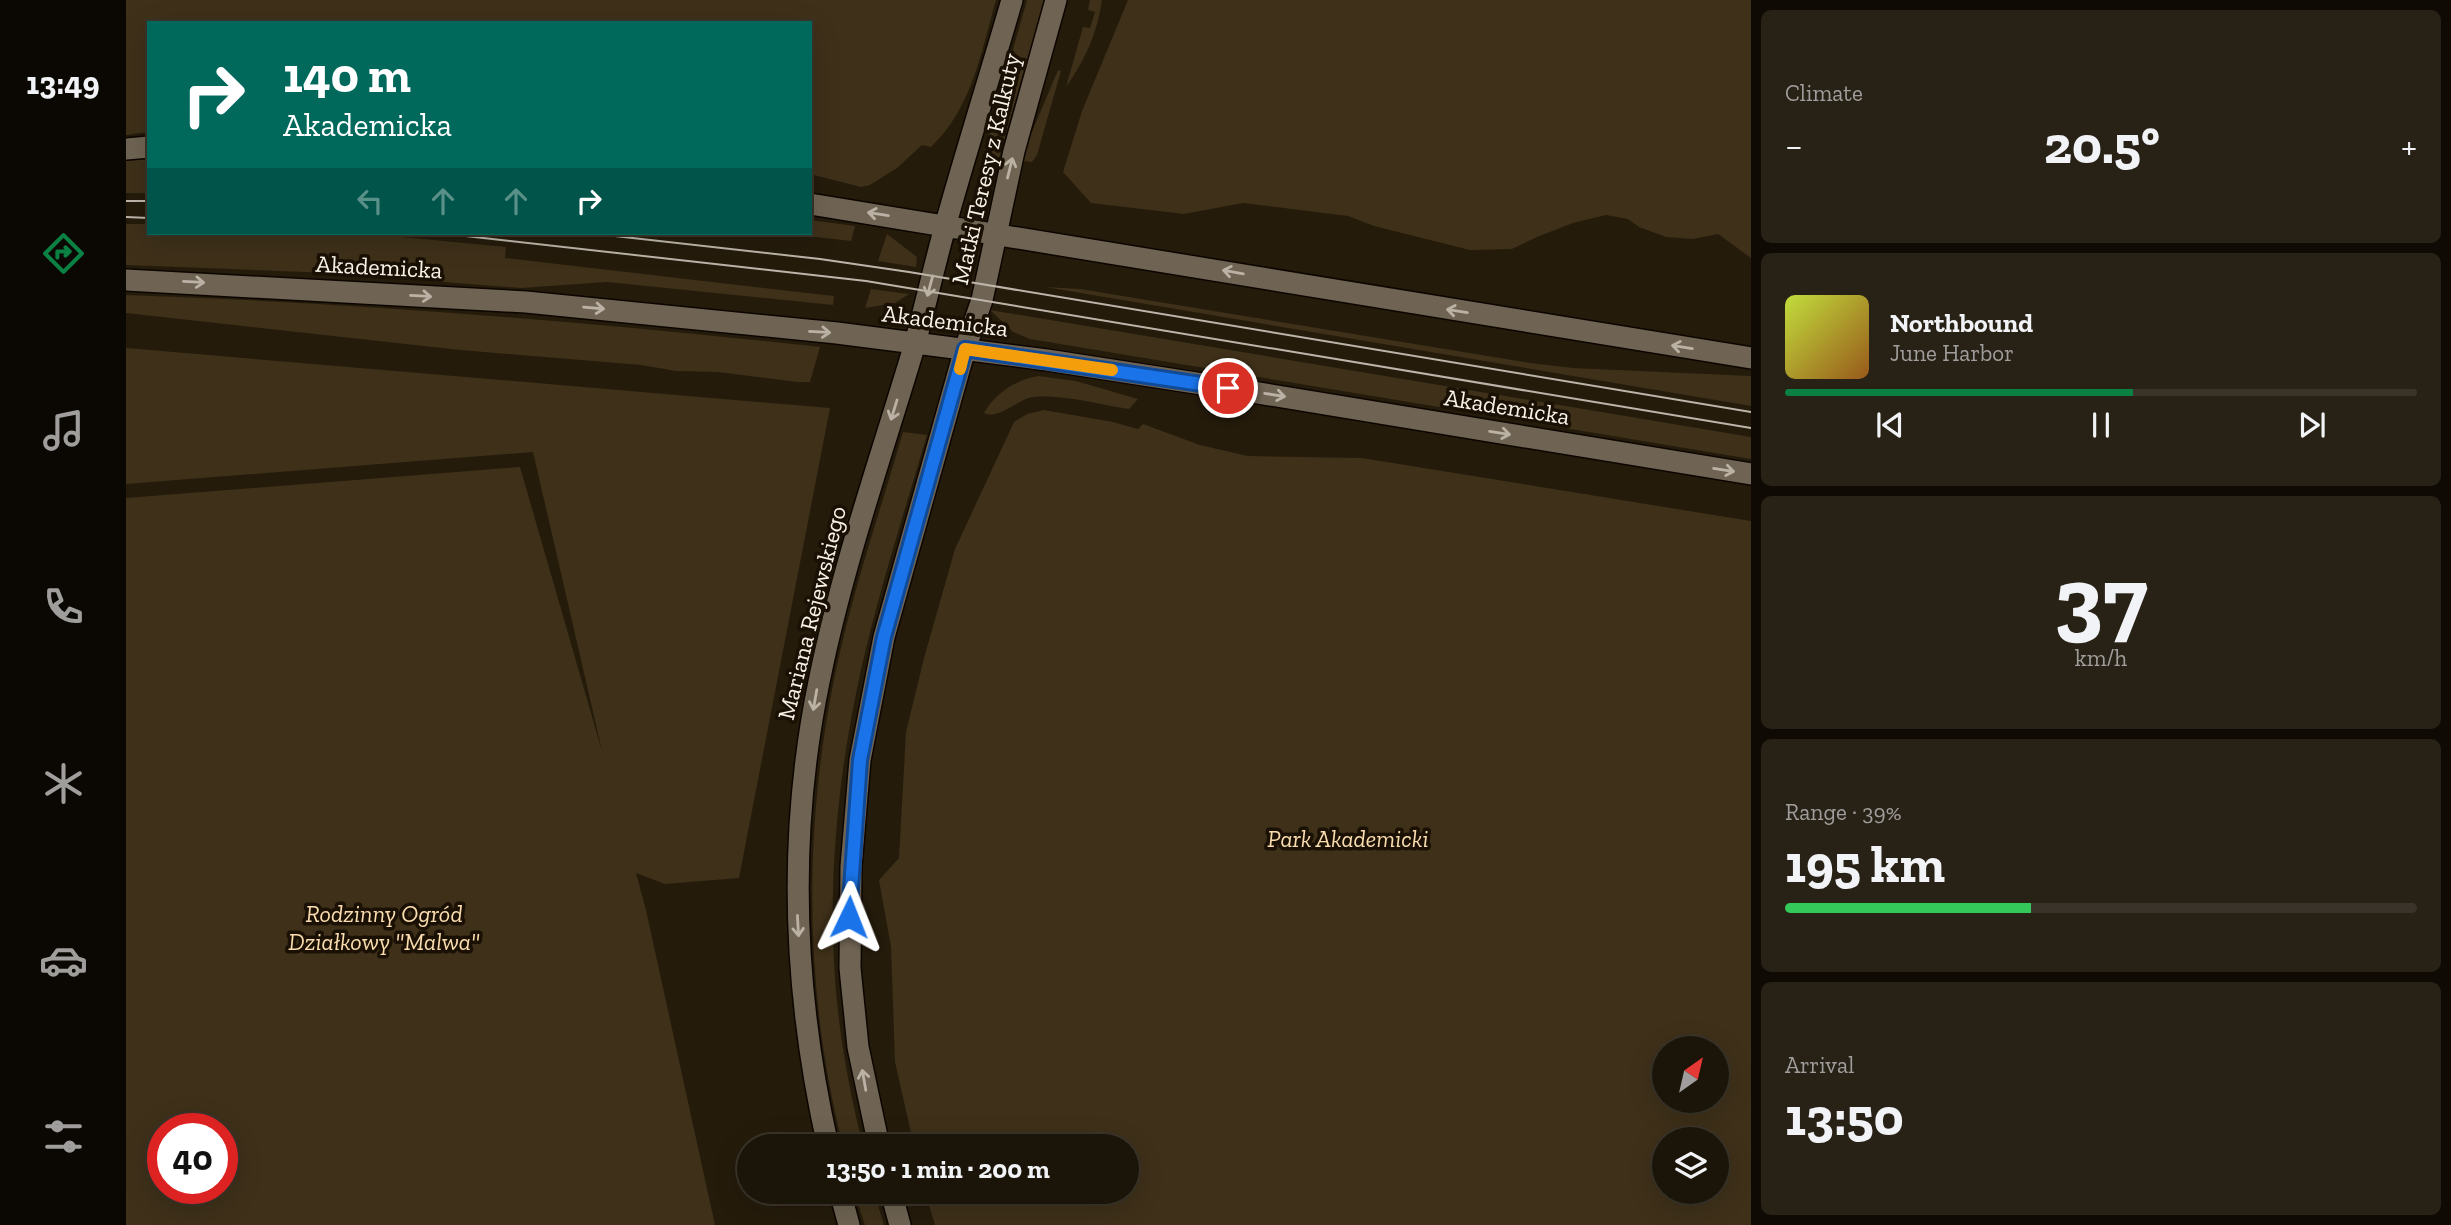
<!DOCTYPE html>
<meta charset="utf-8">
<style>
body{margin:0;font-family:"Zilla Slab",serif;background:#282116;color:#f1f3f6;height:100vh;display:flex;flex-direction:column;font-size:26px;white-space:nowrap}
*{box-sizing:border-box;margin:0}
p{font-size:23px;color:#a09e9c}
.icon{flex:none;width:38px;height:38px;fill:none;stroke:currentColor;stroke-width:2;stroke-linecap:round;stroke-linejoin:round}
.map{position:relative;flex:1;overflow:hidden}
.details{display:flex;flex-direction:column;gap:10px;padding:10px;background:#0f0b04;width:700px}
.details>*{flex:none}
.guide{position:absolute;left:21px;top:21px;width:665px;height:214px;border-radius:0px;box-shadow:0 7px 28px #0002,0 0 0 2px #393329;background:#00695c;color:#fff;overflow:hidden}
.needle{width:46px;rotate:34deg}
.controls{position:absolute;left:1526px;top:1036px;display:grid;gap:14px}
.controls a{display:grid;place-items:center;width:77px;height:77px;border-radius:50%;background:#1b1408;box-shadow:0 7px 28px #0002,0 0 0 2px #393329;font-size:35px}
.speed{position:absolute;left:21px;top:1113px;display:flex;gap:14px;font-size:35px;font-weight:700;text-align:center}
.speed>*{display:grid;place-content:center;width:91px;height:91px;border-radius:50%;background:#1b1408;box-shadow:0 7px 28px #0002,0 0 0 2px #393329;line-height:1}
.speed .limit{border:10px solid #d22;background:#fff;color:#111}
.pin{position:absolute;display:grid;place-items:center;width:60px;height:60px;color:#fff;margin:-30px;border:4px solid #fff;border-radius:50%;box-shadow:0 2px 7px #0007}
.me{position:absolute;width:77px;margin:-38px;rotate:2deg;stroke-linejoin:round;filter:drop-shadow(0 0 5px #0008)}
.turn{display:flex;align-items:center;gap:24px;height:147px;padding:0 21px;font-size:32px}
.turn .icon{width:91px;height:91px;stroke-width:2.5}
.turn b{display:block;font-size:49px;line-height:60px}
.lanes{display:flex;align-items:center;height:66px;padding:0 21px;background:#0003;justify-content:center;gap:35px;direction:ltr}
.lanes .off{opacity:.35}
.big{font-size:52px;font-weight:700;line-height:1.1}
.details .widget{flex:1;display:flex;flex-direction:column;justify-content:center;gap:10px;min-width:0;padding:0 24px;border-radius:10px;background:#282116}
.details .dial{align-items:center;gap:0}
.dial b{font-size:91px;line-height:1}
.song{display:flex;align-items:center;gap:21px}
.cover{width:84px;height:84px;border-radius:10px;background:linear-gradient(135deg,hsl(70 70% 55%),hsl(30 70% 35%))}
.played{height:7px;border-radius:4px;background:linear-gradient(90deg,#0b8043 55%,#393329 55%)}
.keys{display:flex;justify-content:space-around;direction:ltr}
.heat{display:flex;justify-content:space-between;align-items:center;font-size:38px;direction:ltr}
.charge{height:10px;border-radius:5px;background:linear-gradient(90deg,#34c759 39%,#393329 0)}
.trip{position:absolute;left:611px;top:1134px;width:402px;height:70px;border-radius:35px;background:#1b1408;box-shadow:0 7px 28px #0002,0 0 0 2px #393329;font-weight:700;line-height:70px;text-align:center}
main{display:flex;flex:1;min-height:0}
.tab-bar{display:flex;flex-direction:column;width:126px;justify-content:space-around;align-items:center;background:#0b0803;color:#a09e9c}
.tab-bar .icon{width:49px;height:49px}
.tab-bar .selected{color:#0b8043}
.tab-bar b{font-size:32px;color:#f1f3f6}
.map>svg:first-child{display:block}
</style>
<main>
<nav class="tab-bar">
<b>13:49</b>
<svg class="icon selected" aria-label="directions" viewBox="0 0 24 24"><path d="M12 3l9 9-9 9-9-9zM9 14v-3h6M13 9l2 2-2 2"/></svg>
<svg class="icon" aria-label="music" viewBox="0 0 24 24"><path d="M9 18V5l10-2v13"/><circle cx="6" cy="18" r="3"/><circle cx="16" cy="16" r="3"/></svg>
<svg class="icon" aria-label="phone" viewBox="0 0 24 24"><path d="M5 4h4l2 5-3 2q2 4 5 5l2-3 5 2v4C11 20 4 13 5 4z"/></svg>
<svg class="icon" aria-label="climate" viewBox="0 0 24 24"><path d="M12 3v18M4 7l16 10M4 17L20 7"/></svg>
<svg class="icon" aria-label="car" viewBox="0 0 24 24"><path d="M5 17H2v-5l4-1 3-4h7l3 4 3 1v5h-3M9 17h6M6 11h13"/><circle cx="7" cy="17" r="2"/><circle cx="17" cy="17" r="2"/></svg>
<svg class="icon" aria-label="filters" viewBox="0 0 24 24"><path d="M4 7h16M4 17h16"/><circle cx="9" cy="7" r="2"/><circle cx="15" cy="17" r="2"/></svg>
</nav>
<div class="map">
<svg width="1625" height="1225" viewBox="0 0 1625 1225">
<rect width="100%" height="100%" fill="#241b0b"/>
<!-- green -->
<path fill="#3e3019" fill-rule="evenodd" d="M0 0H870C855 53 846 108 805 147L796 145 771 168 744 185 735 187 684 174V23H23V132L0 135Z
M901 0H919L873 158 857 155Z
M964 0H976C971 34 959 60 940 87L957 27 964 28 969 12 962 10Z
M1002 0H1625V258L1592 234 1567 239 1540 237 1513 227 1502 219 1480 215 1447 223 1411 237 1386 249 1344 250 1248 226 1222 216 1117 203 1058 214 965 203 937 172 956 111Z
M932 70 935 71 911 155 906 162 898 161 900 146Z
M0 159 23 160V193H0Z
M684 220 729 226 725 241 656 233H684Z
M0 224H23V233H234L380 247 379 258 708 296 707 305 481 282 395 288 204 273 0 265Z
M761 234 791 257 790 267 752 261Z
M919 287 954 289 1404 363 1447 368 1625 376V406Z
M745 289 783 294 769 303 739 308Z
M0 295C232 303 463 322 694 347L684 382H671L592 372 550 371 515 365 334 350 0 313Z
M864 310 1625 437V459L904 339 887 332Z
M0 348 704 408 613 878 539 884 510 873 520 910 589 1225H0V498L394 467 476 751 407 452 0 484ZM37 1129H96V1188H37Z
M912 376 950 381 1012 399 1003 409C976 405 928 392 903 398 889 402 871 420 858 413 869 393 890 380 912 376Z
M918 410 987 422 1012 429 1017 424 1074 445 1122 456 1236 458 1625 521V1225H809L799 1192H1001V1146H788L769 1062 765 947 753 880 773 858 780 732 798 658 829 549 888 422 901 414ZM1538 1048H1591V1101H1538ZM1538 1139H1591V1192H1538Z
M777 432 801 435C778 513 753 591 735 670 708 792 697 924 717 1048 722 1081 729 1114 737 1146H717C676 986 677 812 714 652 731 578 756 505 777 432Z
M728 1192H748L758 1225H739Z"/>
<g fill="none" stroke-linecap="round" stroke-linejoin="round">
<!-- secondary casing -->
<g stroke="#0d0500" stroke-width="24">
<path id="secondary" d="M0 149 23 147
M684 204 1625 358
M0 280 400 302 711 333 921 360 1102 388 1625 474
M702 1146C667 991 661 833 694 677 717 565 755 457 788 347 799 307 808 267 819 227 840 151 864 76 886 0
M753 1146 732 1047 724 968 725 867 734 760 758 637 839 349 856 300 888 151 930 0
M714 1192 723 1225
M765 1192 774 1225"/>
</g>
<!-- secondary -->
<use href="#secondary" stroke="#6f6453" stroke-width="21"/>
<!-- tram -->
<path stroke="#bdb5a9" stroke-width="2" d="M0 201H23
M0 217 23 218
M313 233 740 281 1625 428
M462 233 694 259 783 272 1625 412"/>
</g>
<!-- one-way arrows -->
<defs><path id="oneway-shaft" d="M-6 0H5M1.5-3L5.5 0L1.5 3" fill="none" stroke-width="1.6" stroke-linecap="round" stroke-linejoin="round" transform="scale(1.75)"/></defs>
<g stroke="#bbb2a5">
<use href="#oneway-shaft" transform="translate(884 168) rotate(-76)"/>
<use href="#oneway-shaft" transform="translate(752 214) rotate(-171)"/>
<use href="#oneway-shaft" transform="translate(1107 272) rotate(-170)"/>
<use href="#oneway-shaft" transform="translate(68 282) rotate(3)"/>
<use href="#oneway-shaft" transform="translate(804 286) rotate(105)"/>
<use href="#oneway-shaft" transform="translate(295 296) rotate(3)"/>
<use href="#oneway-shaft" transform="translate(468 308) rotate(5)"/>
<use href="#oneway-shaft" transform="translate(1331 311) rotate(-171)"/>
<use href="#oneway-shaft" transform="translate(694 332) rotate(3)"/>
<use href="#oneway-shaft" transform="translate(1556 347) rotate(-171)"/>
<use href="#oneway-shaft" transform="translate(1149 395) rotate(9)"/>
<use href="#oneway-shaft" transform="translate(768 410) rotate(107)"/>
<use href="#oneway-shaft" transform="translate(1374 433) rotate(9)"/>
<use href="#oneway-shaft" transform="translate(1598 470) rotate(9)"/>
<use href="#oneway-shaft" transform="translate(689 700) rotate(100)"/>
<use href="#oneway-shaft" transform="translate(672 926) rotate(87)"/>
<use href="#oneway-shaft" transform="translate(738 1080) rotate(-100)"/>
</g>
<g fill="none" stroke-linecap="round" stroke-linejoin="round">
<!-- route casing -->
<g stroke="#114b97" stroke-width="18">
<path id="route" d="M723 917 734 760 758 637 839 349 1102 388"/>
</g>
<!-- route -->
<use href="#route" stroke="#1a73e8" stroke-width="12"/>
<!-- slow -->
<path stroke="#f59e0b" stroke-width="12" d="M834 369 839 349 986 370"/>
</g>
<g text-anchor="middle" stroke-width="7" stroke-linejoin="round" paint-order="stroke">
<!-- street labels -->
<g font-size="24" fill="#f9f2e8" stroke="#1a1104">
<text transform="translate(860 169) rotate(-77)" y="8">Matki Teresy z Kalkuty</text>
<text transform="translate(253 267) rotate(3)" y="8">Akademicka</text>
<text transform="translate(819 321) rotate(7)" y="8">Akademicka</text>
<text transform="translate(1381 407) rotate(9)" y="8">Akademicka</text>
<text transform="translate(686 613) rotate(-76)" y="8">Mariana Rejewskiego</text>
</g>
<!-- park labels -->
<g font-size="24" font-style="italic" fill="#fadcae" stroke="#1a1104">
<text x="1222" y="847">Park Akademicki</text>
<text x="258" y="922">Rodzinny Ogród<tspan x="258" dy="28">Działkowy "Malwa"</tspan></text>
</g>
</g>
</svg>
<div class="controls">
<a><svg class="needle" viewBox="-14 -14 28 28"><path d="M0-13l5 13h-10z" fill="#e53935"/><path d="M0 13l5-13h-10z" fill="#a09e9c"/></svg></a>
<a><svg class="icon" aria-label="layers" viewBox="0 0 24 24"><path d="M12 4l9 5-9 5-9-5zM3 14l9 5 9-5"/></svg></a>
</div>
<div class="speed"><div class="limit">40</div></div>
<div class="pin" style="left:1102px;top:388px;background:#d93025"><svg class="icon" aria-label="arrive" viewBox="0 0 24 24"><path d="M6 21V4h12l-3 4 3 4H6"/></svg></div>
<svg class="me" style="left:723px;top:917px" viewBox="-20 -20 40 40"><path d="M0-17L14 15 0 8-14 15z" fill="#1a73e8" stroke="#fff" stroke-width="4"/></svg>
<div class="trip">13:50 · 1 min · 200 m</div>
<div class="guide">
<div class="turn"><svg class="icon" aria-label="right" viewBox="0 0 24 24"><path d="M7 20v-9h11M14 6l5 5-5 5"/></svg><div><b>140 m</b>Akademicka</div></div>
<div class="lanes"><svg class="icon off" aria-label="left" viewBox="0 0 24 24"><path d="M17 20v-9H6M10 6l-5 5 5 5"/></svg><svg class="icon off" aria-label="ahead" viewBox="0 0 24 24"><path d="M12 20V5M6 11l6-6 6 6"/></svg><svg class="icon off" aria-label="ahead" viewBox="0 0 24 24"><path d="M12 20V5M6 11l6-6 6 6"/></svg><svg class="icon" aria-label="right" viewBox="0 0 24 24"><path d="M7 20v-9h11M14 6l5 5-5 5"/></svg></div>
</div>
</div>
<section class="details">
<div class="widget"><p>Climate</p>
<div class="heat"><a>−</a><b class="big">20.5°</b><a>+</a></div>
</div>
<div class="widget">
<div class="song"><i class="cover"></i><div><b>Northbound</b><p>June Harbor</p></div></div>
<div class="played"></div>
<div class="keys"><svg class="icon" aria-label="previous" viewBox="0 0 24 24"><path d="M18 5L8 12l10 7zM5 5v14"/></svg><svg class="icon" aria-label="pause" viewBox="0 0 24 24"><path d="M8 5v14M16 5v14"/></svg><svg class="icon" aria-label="next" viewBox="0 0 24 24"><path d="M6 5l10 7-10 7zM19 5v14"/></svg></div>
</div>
<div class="widget dial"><b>37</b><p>km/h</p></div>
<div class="widget"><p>Range · 39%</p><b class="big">195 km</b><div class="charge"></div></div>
<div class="widget"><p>Arrival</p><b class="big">13:50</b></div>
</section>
</main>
